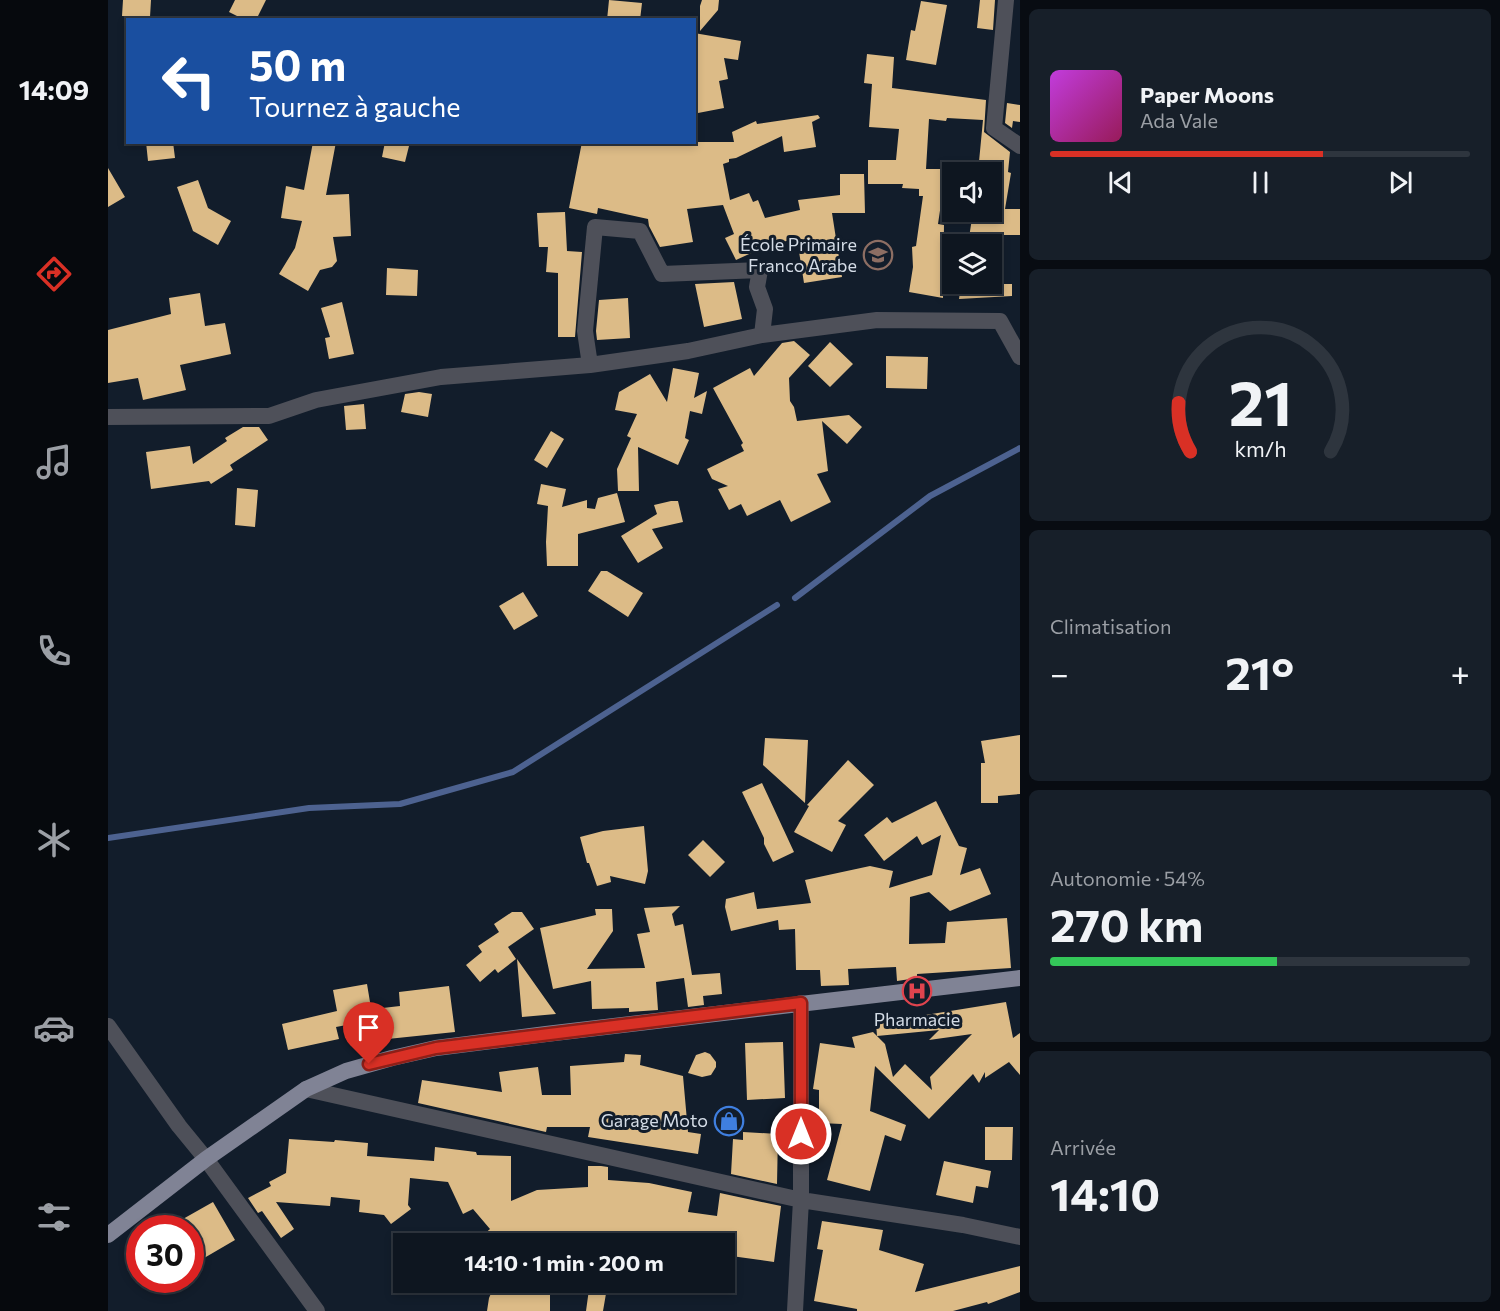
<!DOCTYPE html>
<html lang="fr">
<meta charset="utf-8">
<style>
body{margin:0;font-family:Commissioner,sans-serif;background:#171f29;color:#f1f3f6;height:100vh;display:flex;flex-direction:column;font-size:22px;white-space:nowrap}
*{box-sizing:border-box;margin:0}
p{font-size:20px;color:#9b9fa5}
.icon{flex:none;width:33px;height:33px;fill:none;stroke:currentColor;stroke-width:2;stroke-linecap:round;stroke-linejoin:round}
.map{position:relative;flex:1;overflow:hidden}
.details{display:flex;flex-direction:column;gap:9px;padding:9px;background:#080c12;width:480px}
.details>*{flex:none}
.guide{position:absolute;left:18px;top:18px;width:570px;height:126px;border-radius:0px;box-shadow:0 3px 9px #0003,0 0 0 2px #2e353e;background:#1a4fa0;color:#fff;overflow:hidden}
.fabs{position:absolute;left:834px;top:162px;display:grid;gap:12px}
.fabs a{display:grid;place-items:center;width:60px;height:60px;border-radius:0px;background:#0e1620;box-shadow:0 3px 9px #0003,0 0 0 2px #2e353e;font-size:30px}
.speed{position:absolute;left:18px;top:1215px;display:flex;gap:12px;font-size:30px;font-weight:700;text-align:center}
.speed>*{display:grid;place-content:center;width:78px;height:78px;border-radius:50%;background:#0e1620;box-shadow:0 3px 9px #0003,0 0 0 2px #2e353e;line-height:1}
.speed .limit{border:9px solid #d22;background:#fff;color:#111}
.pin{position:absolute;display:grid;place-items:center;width:51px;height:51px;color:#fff;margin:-62px -26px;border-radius:50% 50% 50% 0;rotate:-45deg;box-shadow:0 0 6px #0007}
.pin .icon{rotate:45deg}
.me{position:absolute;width:66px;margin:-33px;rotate:0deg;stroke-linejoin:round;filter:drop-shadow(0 0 4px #0008)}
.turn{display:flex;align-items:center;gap:21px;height:126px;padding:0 24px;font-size:27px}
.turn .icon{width:78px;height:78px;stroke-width:2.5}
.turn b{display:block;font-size:42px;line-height:51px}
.big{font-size:45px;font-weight:700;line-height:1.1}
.details .card{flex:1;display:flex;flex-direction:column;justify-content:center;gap:9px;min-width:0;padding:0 21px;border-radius:9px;background:#171f29}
.details .dial{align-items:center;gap:0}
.dial svg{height:156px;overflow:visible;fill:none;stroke:#2e353e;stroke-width:7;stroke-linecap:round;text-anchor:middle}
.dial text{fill:#f1f3f6;stroke:none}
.song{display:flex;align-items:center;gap:18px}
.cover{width:72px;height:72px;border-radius:9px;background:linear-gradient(135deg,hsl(290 70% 55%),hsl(330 70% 35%))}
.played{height:6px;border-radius:3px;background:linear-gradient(90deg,#d93025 65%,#2e353e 65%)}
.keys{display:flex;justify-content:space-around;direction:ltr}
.heat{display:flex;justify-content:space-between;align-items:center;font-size:33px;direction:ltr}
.charge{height:9px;border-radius:4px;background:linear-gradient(90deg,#34c759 54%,#2e353e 0)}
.trip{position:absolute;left:285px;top:1233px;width:342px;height:60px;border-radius:0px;background:#0e1620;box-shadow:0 3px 9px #0003,0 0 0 2px #2e353e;font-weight:700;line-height:60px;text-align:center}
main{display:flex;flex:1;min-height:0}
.tabs{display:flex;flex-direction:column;width:108px;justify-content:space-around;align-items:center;background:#06090d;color:#9b9fa5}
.tabs .icon{width:42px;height:42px}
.tabs .active{color:#d93025}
.tabs b{font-size:27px;color:#f1f3f6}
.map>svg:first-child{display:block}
</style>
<main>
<nav class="tabs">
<b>14:09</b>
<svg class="icon active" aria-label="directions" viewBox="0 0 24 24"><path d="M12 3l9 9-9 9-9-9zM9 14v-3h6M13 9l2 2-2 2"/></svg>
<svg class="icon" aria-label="music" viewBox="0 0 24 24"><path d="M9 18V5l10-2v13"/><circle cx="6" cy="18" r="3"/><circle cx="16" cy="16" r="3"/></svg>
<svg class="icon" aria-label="phone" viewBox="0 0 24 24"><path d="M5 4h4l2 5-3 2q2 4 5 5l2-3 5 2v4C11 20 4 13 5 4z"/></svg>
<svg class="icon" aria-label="climate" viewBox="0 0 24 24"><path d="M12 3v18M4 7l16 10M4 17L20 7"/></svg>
<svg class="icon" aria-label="car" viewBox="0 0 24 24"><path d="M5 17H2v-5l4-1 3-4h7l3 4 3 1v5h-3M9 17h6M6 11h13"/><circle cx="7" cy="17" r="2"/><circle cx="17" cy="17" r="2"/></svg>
<svg class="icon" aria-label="filters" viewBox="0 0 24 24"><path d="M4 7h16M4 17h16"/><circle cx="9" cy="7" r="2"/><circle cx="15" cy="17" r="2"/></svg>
</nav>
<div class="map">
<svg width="912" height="1311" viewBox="0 0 912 1311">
<rect width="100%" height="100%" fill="#121d2b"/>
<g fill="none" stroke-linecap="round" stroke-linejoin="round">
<!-- stream -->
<path stroke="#4d6290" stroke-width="6" d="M687 598 822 496 912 448
M0 838 201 808 292 804 405 772 669 605"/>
</g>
<!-- building -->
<path fill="#dcbb87" d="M15 0H43L42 17 14 16Z
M127 0H158L148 20H137L121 12Z
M501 0 534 3 532 20H499Z
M594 0H611L610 10 592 31V6Z
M872 0H887L885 30 869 28Z
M813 1 839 5 828 65 798 60 803 30 807 31Z
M586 33 633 41 630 60 616 58 620 79 611 81 616 108 590 113 586 93Z
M759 54 786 57 784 88 878 100 876 132 902 152 900 172 903 173 897 209H912V235H896L895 243 888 242V244H860L865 212H884V172H870L875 120 839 118 838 121 821 119 818 169H837V197H834L830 224 836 225 835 298 801 292 805 267 804 247 808 246 815 196H811V189L794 188 795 184H760V160H788L791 129 761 127 764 84 756 83Z
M899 103 912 105V122L905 121 904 128 897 123Z
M710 115 712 118 704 122 708 147 676 152 674 136 628 158 621 159V162L615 164 622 200 641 193 645 202 650 200 657 218 692 210 690 200 732 195V174H756L757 213H724L734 277 696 283 689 239 663 244 628 260 617 238 626 234 615 205 579 209 585 242 552 247 541 226 540 219 490 208 489 214 461 208 474 142H626L624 132 648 121 649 124Z
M38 142H65L67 158 40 161Z
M205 142H228L218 195 241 194 243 236 225 237 229 261 224 267 212 270 200 291 171 274 187 248 194 221 173 218 178 186 196 190Z
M277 142H302L297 162 274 157Z
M0 168 17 197 0 207Z
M90 180 100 208 123 221 110 245 85 231 69 187Z
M457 212 459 251 474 252 467 337H450V273L438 272 440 247H431L429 213Z
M279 268 310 270 309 296 278 295Z
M626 282 634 319 596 327 587 284Z
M853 284H904V296L851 299Z
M92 293 97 326 117 323 123 354 72 365 78 390 35 400 30 378 0 383V330L63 314 61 298Z
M520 298 522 338 489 340 488 331 491 300Z
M234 302 246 354 221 359 217 338 222 337 213 308Z
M686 341 702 355 681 378 682 401 686 407 689 421 741 415 754 427 739 444 714 421 720 471 709 474 723 502 683 522 672 500 639 516 633 504 621 510 610 489 620 486 604 479 599 469 636 451 633 445 635 443 605 388 642 368 646 376 674 343Z
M722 342 745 364 722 387 700 366Z
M778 356 820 357 819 389 778 388Z
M565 368 591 373 586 398 599 391 594 414 582 411 577 438 581 440 570 465 530 447 531 491H510L509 469 523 438 519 436 529 414 507 410 511 392 542 374 559 402Z
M311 392 324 394 320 417 293 412 297 394Z
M256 404 258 429 238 430 236 406Z
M135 427H151L160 440 122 465 125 470 103 484 101 481 43 489 38 452 82 446 85 464 119 441 117 438Z
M443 431 456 439 439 468 426 460Z
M433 484 458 489 454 507 479 500V508L487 509 490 498 509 493 517 522 470 534V566H439L438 542 440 506 429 504Z
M129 488 150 490 147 527 127 525Z
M563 501H570L575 522 544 529 555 548 530 563 513 536 549 514 546 505Z
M493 571H499L535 593 520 617 480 591Z
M415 592 430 616 406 630 391 606Z
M912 735V794L890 796V803H873V763H877L873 741Z
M657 738 700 740 697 803 655 765Z
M740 760 766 785 730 821 738 825 724 852 686 832 701 806 699 805Z
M654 783 686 852 665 862 656 844V838L634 792Z
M828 801 851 846 859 848 852 875 872 868 883 894 842 911 821 892 802 897 801 944 837 943 839 922 899 918 903 968 809 974V978L789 981 788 967 740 969 741 985 713 986 712 970H688L687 929 671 930 670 920 623 931 617 907 618 899 646 892 649 909 703 903 697 880 762 866 785 871 781 888 824 875 833 835 814 845 809 836 776 861 756 835 779 817 784 823Z
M536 826 540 871 537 884 502 876 503 882 489 886 481 863H479L472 837 495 831Z
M595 840 617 862 602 877 580 855Z
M572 906 564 914 567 926 575 924 584 975 612 973 614 994 595 996 596 1005 580 1007 576 978 548 982 550 1010 521 1012V1008L484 1009 483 981 445 989 432 928 488 915 487 909H504L505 931 479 969 537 968 529 934 542 932 536 908Z
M404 912H414L426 929 400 947 408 959 390 973 387 969 372 982 358 965 374 952 370 946 391 932 386 924Z
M409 959 448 1014 414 1017Z
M259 984 265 1020 228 1027 231 1039 180 1050 174 1024 229 1011 225 990Z
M341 986 347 1032 270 1040 266 1009 292 1006 291 992Z
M898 1002 905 1038 912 1033V1075L901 1062 877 1078V1072L871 1083 865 1074 821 1119 767 1066 762 1111 798 1125 793 1141 777 1135 762 1191 719 1180 734 1124 711 1123V1090L705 1089 712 1043 747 1048 744 1037 765 1032 777 1044 785 1077 797 1064 824 1090 822 1077 864 1034 821 1040 831 1030 769 1036 768 1023Z
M675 1042 677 1098 639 1100 637 1043Z
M597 1052 602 1054 608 1062V1067L603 1075 594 1077 580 1073 588 1055Z
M517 1054 533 1055 532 1065 575 1076 580 1132 593 1134 590 1154 480 1137 482 1127H439L438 1132 310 1103 314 1080 394 1092 391 1072 430 1067 434 1095H463L462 1066 516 1062Z
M877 1127H905L904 1160H877Z
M635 1132 670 1134 669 1184 623 1174 625 1139 635 1140Z
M181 1139 226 1142 227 1140 260 1143 259 1156 326 1161 327 1147 368 1152 369 1155 403 1156V1201L429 1190 480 1187V1166H493L500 1167V1180L541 1183 584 1192 580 1212 609 1216 612 1193 673 1206 666 1262 616 1255V1244H595L596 1238 563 1233V1244H527V1231L470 1234 471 1244H365L382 1229 365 1209 355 1214 340 1182 302 1178 300 1205 303 1209 283 1224 276 1215 251 1212 252 1200 223 1197 222 1206 168 1202 186 1229 173 1238 154 1211 150 1213 140 1198 163 1186 161 1182 178 1173Z
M836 1161 883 1171 880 1188 868 1186 865 1203 828 1195Z
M105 1202 127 1240 91 1261 82 1247V1228H59Z
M714 1221 775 1230 771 1250 816 1264 807 1292 912 1266V1292L880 1304 879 1302 845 1311H749V1309L706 1301 715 1250 709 1249Z
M388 1282H442V1311H379L381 1298Z
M482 1282H500L495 1311H478Z"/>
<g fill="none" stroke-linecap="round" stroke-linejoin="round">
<!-- minor -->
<path stroke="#4e5059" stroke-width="16" d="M898 0 886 128 912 146
M482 365 477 331 487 227 532 231 554 274 652 270 649 287 657 309 654 335
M0 417 161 416 208 400 333 377 482 365 580 351 654 335 769 320 892 321 912 357
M0 1026 71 1126 98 1159 209 1311
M198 1089 693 1200 855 1225 912 1237
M687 1311 693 1200V1003"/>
<!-- primary -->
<path stroke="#808395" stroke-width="16" d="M0 1235 98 1159 198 1089 238 1071 284 1058 328 1048 438 1034 912 978"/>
</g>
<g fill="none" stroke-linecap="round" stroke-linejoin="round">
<!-- route casing -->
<g stroke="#8d1f18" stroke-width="15">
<path id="route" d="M261 1064 328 1048 693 1003V1134"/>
</g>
<!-- route -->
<use href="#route" stroke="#d93025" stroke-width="10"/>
</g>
<!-- icons -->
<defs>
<g id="school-ring" transform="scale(1.5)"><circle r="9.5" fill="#121d2b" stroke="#8d6e63" stroke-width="1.5"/><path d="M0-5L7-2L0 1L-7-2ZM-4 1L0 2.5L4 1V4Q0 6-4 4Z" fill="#8d6e63"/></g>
<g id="hospital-ring" transform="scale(1.5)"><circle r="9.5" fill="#121d2b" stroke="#e0444e" stroke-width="1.5"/><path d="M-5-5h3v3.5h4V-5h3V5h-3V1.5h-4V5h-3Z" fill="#e0444e"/></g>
<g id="shop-ring" transform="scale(1.5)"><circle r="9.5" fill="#121d2b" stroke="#3f7fe0" stroke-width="1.5"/><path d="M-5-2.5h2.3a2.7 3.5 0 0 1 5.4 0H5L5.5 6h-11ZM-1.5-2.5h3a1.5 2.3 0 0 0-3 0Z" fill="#3f7fe0"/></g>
</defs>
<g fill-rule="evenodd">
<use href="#school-ring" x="770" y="255"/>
<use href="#hospital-ring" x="809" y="991"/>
<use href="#shop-ring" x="621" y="1121"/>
</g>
<g text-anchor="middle" stroke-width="6" stroke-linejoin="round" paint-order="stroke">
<!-- poi labels -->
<g font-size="18" fill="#d4dce6" stroke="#121d2b" text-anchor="end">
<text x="749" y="251">École Primaire<tspan x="749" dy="21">Franco Arabe</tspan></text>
<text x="809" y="1026" text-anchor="middle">Pharmacie</text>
<text x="600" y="1127">Garage Moto</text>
</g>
</g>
</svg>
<div class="fabs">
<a><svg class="icon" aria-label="sound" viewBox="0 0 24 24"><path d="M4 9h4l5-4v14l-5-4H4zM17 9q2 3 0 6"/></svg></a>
<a><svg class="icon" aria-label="layers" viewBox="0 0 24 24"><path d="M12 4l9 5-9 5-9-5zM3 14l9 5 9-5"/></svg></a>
</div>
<div class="speed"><div class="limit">30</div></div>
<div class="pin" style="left:261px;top:1064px;background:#d93025"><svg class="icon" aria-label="arrive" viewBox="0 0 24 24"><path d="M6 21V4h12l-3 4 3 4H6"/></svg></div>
<svg class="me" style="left:693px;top:1134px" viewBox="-20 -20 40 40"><circle r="17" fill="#d93025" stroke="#fff" stroke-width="3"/><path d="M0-11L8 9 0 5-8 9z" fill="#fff"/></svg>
<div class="trip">14:10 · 1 min · 200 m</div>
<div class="guide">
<div class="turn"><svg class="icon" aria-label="left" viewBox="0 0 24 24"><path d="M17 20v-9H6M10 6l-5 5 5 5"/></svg><div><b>50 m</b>Tournez à gauche</div></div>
</div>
</div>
<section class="details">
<div class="card">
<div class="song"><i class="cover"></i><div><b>Paper Moons</b><p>Ada Vale</p></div></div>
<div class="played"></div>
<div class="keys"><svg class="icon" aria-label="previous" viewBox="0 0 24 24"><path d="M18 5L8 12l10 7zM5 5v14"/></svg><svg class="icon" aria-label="pause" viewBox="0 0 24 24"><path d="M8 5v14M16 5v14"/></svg><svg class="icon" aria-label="next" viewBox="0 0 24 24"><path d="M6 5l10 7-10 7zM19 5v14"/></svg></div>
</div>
<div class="card dial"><svg viewBox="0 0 100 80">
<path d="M14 69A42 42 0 1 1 86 69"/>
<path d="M14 69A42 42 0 0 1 8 44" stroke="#d93025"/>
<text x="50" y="56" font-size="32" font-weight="700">21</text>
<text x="50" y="72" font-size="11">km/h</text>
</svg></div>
<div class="card"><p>Climatisation</p>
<div class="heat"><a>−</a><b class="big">21°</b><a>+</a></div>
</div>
<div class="card"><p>Autonomie · 54%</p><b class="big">270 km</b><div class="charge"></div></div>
<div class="card"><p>Arrivée</p><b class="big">14:10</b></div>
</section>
</main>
